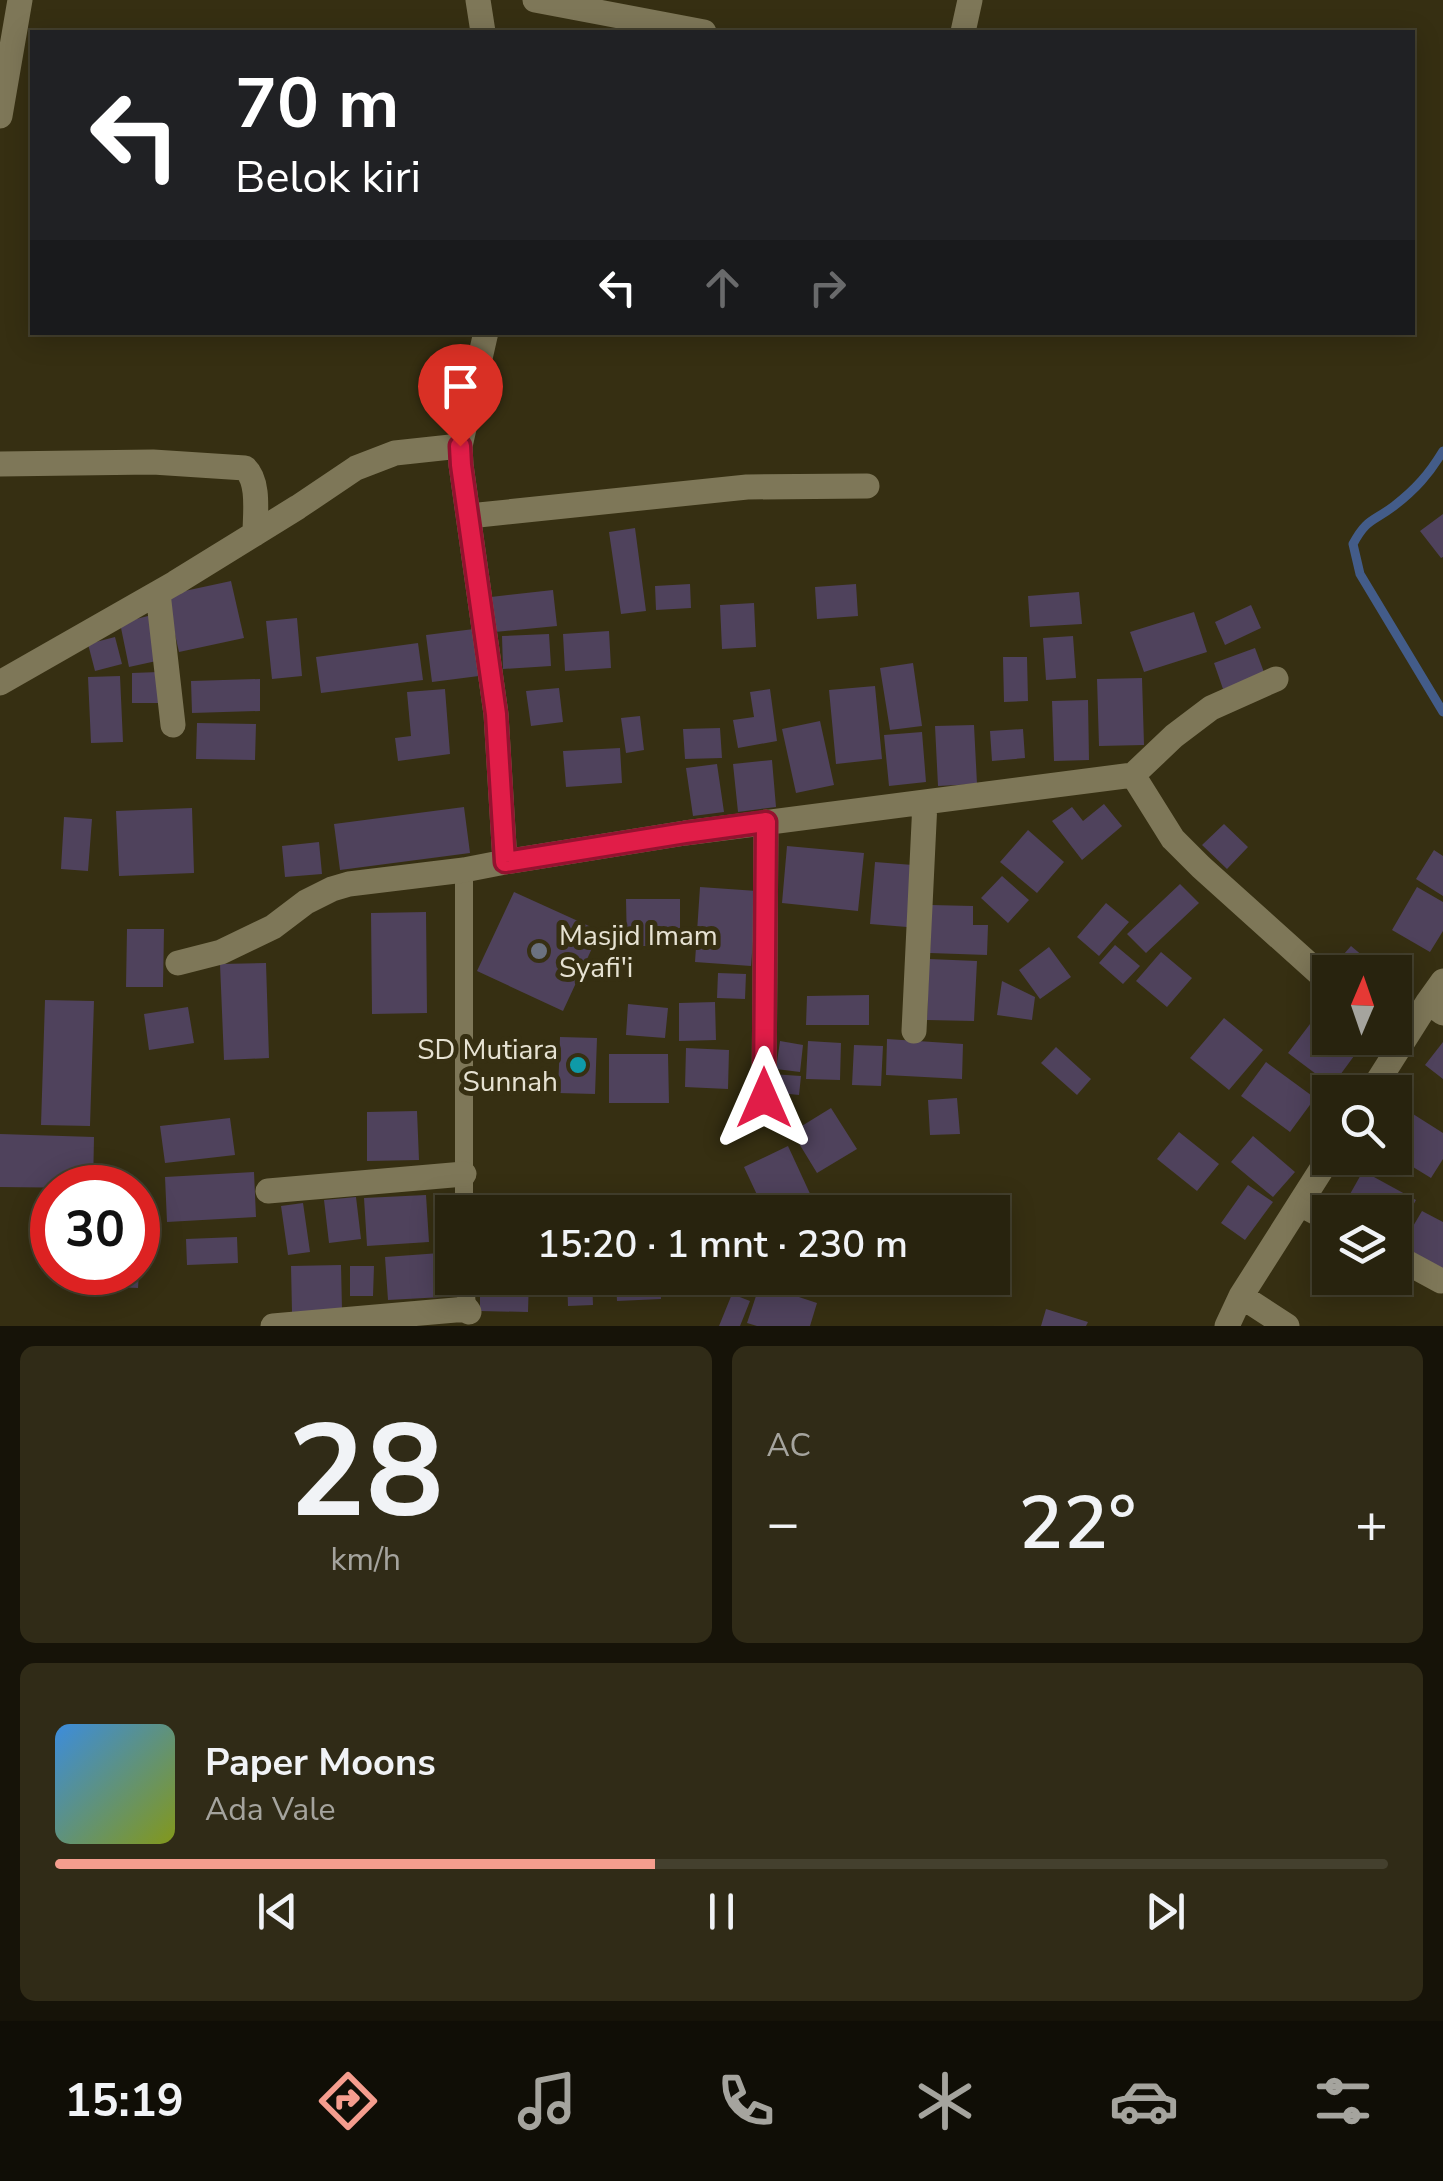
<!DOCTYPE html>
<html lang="id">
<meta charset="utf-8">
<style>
body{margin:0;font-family:"Nunito Sans",sans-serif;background:#302b17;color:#f1f3f6;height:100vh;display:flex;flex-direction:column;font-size:38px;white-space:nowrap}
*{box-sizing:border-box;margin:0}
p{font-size:32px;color:#a5a49e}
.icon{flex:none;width:55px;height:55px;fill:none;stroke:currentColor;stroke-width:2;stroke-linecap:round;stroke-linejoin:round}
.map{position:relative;height:1326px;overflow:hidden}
.drawer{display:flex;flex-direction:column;gap:20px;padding:20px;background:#161308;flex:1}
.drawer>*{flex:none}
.top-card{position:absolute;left:30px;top:30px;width:1385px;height:305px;border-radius:0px;box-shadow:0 5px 25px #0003,0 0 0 2px #44402e;background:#202124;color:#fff;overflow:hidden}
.needle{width:65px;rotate:2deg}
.buttons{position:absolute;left:1312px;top:955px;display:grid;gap:20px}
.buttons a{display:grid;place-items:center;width:100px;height:100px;border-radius:0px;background:#28230e;box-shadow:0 5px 25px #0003,0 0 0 2px #44402e;font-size:50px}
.speed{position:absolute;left:30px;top:1165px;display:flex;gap:20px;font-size:50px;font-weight:700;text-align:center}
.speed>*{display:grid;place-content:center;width:130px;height:130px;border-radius:50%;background:#28230e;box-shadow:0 5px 25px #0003,0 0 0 2px #44402e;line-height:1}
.speed .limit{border:15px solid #d22;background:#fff;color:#111}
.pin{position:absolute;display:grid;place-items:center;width:85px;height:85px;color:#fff;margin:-102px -42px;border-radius:50% 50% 50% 0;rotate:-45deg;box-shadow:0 0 10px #0007}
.pin .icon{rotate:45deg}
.me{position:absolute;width:110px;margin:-55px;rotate:0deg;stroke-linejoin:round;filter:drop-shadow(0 0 8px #0008)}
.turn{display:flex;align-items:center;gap:35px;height:210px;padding:0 40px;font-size:45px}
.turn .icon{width:130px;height:130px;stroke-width:2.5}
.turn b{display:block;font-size:70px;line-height:85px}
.lanes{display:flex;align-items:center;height:95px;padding:0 40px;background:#0003;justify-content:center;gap:50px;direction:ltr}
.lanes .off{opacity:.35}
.big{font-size:75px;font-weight:600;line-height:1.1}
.drawer .card{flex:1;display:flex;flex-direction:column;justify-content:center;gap:15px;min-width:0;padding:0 35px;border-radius:15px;background:#302b17}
.drawer .dial{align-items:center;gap:0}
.dial b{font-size:130px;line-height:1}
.song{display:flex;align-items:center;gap:30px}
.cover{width:120px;height:120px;border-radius:15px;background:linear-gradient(135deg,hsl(210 70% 55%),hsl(70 70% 35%))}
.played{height:10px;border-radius:5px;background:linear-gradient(90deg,#f59d8e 45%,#44402e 45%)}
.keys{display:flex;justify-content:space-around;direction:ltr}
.heat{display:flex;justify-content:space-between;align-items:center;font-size:55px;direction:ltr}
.drawer .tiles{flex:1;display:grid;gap:20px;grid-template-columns:1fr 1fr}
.card:last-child{grid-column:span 2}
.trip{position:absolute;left:435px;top:1195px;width:575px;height:100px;border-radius:0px;background:#28230e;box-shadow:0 5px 25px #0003,0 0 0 2px #44402e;font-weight:600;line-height:100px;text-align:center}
.tab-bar{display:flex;height:160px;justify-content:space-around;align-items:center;background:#100e06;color:#a5a49e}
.tab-bar .icon{width:70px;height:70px}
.tab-bar .active{color:#f59d8e}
.tab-bar b{font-size:45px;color:#f1f3f6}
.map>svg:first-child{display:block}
</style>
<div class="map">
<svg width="1443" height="1326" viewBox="0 0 1443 1326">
<rect width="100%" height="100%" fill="#362f12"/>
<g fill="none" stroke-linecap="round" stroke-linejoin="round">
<!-- stream -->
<path stroke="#435c89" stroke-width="9" d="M1443 451C1429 474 1416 489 1394 506 1373 522 1367 518 1353 544L1360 574 1443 712"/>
</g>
<!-- building -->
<path fill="#4f425c" d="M1443 514V557L1441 558 1420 531Z
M635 528 646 611 621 614 609 532Z
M231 581 244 638 179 652 166 595Z
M690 584 691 608 656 610 655 586Z
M856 584 858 616 817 619 815 587Z
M553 590 557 626 495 632 491 597Z
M1079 592 1082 624 1030 627 1028 596Z
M754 603 756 647 722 649 720 605Z
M1251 605 1261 628 1225 645 1215 622Z
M1194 612 1207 652 1144 672 1130 632Z
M152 615 161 660 129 667 120 623Z
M297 618 302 676 272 679 266 621Z
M474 629 479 676 432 682 426 635Z
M609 631 611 668 565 671 563 634Z
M549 634 551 666 503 669 502 636Z
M1073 636 1076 678 1046 680 1043 638Z
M115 637 122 664 95 671 88 644Z
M418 643 423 680 321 693 316 657Z
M1255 648 1265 675 1223 689 1214 663Z
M1003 657H1027L1028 701 1004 702Z
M913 663 922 726 890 730 880 668Z
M159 672V703H132V673Z
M120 676 123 742 91 743 88 677Z
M1142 678 1144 745 1099 746 1097 679Z
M260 679V711L192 713 191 681Z
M875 686 882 759 836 764 829 690Z
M559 688 563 722 531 726 526 691Z
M445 689 450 754 398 761 395 738 411 736 407 692Z
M770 689 777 741 738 748 733 720 754 717 750 692Z
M1088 700 1089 760 1054 761 1052 701Z
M640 716 644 750 626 753 621 718Z
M820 721 834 785 796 793 782 729Z
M197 723 256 724 255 760 196 759Z
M974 725 977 784 938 786 935 726Z
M720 728 722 758 685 759 683 729Z
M1023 729 1025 758 992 761 990 731Z
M922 732 926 782 889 786 884 735Z
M620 748 622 783 566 787 563 751Z
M772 760 776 807 738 812 733 764Z
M717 764 724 812 693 816 686 768Z
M1104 804 1122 826 1082 860 1052 821 1072 807 1083 821Z
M464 807 470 853 340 870 334 824Z
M192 808 194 873 119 876 116 811Z
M64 817 92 819 88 871 61 869Z
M1224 824 1248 847 1227 869 1202 845Z
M1028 830 1064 862 1037 893 1000 862Z
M319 842 322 874 285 877 282 846Z
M787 846 864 853 858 911 782 903Z
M1434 850 1443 856V896L1416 879Z
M875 862 913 865 907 927 870 924Z
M1002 876 1029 900 1008 923 981 898Z
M1180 884 1199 903 1146 953 1127 934Z
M700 887 757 891 751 966 695 962Z
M1417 887 1443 902V931L1430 952 1392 930Z
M514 892 600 931 563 1011 477 971Z
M626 899H680V946H627Z
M1106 903 1129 922 1099 956 1077 937Z
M931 905 973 906V925H988L987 955 930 953Z
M426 912 427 1013 372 1014 371 913Z
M127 929H164L163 987H126Z
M1115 945 1140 966 1123 984 1099 963Z
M1351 946 1382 972H1328Z
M1049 947 1071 977 1040 999 1019 970Z
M1161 952 1192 978 1167 1007 1136 981Z
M929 959 977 961 974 1021 927 1020Z
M266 963 269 1058 224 1060 220 964Z
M718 973 746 974 745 999 717 998Z
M1002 981 1035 997 1032 1020 997 1015Z
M869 995V1025H806L807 996Z
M45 1000 94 1001 90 1126 41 1125Z
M715 1002 716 1040 679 1041V1003Z
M628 1004 668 1008 665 1038 626 1035Z
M188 1007 194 1043 149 1050 144 1014Z
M1224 1018 1263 1050 1229 1090 1190 1058Z
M1310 1024 1354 1056 1332 1086 1288 1053Z
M560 1037 597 1038 595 1094 558 1093Z
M887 1039 963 1044 962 1079 886 1075Z
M780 1041 803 1045 800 1072 776 1069Z
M808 1041 841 1043 840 1080 806 1079Z
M1443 1042V1079L1425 1065Z
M854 1045 883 1046 881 1086 852 1085Z
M1056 1047 1091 1079 1077 1095 1041 1063Z
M686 1048 729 1050 728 1089 685 1087Z
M609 1054H668L669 1103H609Z
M1266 1062 1315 1098 1290 1132 1241 1096Z
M771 1074 801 1076 799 1095 770 1092Z
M957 1098 960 1134 930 1135 928 1100Z
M831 1108 857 1149 817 1173 792 1132Z
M417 1111 419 1160 367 1161V1112Z
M1413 1114 1443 1133V1159L1431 1178 1395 1156V1143Z
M230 1118 235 1155 165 1163 160 1126Z
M1179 1132 1219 1164 1197 1191 1157 1159Z
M0 1134 94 1137 93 1188 0 1187Z
M1253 1136 1295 1172 1273 1197 1231 1162Z
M788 1146 812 1198 780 1212H765L744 1167Z
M1363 1171 1416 1200 1398 1232 1395 1231V1212H1362L1345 1203Z
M254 1172 256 1217 167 1222 165 1177Z
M1248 1185 1273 1202 1245 1240 1221 1223Z
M426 1195 429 1242 367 1246 364 1198Z
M356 1197 361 1239 329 1243 324 1200Z
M138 1198H143L141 1240H138Z
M303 1203 310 1252 288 1255 281 1206Z
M707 1208V1212H493V1209Z
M1422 1211 1443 1222V1274L1399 1250Z
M237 1237 238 1263 187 1265 186 1239Z
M440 1253 443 1297 388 1300 385 1257Z
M341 1265 342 1310 292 1312 291 1266Z
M350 1266H374L373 1296H350Z
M91 1272H139L138 1288 90 1286Z
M480 1278H529L528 1312 480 1311Z
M567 1278H592L593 1305 568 1306Z
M616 1278H660L661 1299 617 1301Z
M760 1284 817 1303 810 1326H757L747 1323Z
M732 1294 750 1301 740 1326H719Z
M1046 1309 1088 1322 1086 1326H1041Z"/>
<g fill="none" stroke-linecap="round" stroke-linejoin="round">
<!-- service -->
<path stroke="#7e7758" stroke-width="18" d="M464 1212V870
M465 1278 467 1309"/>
<!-- minor -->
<path stroke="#7e7758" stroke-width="25" d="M478 0 483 32
M535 0 704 32
M963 32 970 0
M0 116 20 0
M0 464 153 462 245 468C260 482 255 514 255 534
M469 516 747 487 867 486
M158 593 173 725
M0 683 175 583 298 507 356 468 395 453 460 446
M1133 775 1173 839 1201 867 1330 983
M505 862 685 833 1133 775 1174 736 1211 708 1276 679
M178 963 221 952 273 927 306 902 332 889 349 884 464 870 505 862 496 714 461 465 460 446 486 332
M1443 981 1428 1002 1443 1013
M914 1031 925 802
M1371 1092 1428 1002
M764 1097 766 822
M268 1191 464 1174
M1300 1204 1330 1220
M1395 1256 1441 1281
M1241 1296 1287 1326
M273 1326 467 1309 469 1312
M1227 1326 1241 1296 1330 1156"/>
</g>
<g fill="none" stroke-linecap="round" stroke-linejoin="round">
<!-- route casing -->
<g stroke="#92132f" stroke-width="25">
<path id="route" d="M460 446 461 465 496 714 505 862 685 833 766 822 764 1098"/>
</g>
<!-- route -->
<use href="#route" stroke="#e11d48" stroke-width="18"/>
</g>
<!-- markers -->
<circle fill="#6b7280" stroke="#362f12" stroke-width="4" cx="539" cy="951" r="10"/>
<circle fill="#0f9aa8" stroke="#362f12" stroke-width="4" cx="578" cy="1065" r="10"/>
<g text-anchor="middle" stroke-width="10" stroke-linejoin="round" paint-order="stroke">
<!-- poi labels -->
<g font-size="28" fill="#e6e2d2" stroke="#362f12" text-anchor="start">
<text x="559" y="945">Masjid Imam<tspan x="559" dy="32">Syafi'i</tspan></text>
<text x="558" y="1059" text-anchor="end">SD Mutiara<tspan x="558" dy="32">Sunnah</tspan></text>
</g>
</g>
</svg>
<div class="buttons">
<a><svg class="needle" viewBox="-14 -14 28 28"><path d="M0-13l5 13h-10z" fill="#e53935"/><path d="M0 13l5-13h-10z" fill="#a5a49e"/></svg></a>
<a><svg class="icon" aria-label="search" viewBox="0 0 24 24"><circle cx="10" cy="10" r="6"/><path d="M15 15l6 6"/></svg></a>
<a><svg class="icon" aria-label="layers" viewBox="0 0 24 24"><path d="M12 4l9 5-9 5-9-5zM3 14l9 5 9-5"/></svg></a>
</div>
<div class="speed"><div class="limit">30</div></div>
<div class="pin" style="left:460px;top:446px;background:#d93025"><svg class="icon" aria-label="arrive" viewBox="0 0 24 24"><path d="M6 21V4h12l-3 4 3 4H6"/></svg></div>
<svg class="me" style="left:764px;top:1098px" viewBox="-20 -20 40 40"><path d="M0-17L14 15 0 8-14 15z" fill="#e11d48" stroke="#fff" stroke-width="4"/></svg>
<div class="trip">15:20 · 1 mnt · 230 m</div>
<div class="top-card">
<div class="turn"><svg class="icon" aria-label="left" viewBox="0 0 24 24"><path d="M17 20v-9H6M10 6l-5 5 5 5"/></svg><div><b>70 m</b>Belok kiri</div></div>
<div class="lanes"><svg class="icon" aria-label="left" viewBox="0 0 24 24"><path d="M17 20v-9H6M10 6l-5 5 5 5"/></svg><svg class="icon off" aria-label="ahead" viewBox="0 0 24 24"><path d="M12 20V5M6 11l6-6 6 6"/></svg><svg class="icon off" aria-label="right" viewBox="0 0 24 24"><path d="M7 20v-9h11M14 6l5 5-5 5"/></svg></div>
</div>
</div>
<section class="drawer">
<div class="tiles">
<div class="card dial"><b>28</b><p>km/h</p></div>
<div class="card"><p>AC</p>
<div class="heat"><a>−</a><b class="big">22°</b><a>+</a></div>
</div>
<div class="card">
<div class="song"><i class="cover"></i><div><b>Paper Moons</b><p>Ada Vale</p></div></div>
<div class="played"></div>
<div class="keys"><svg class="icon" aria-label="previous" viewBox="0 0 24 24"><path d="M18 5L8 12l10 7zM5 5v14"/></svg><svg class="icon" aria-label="pause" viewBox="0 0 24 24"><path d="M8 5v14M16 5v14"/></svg><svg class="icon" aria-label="next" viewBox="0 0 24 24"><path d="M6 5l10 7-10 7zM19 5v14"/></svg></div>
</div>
</div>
</section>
<nav class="tab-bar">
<b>15:19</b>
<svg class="icon active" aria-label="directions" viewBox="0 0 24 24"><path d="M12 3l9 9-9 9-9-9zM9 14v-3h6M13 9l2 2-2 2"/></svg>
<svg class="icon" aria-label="music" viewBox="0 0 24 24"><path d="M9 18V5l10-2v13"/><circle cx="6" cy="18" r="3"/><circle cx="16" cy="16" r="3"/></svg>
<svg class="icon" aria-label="phone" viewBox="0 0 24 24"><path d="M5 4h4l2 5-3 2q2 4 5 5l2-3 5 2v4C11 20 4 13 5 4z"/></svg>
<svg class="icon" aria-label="climate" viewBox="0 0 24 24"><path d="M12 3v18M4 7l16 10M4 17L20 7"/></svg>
<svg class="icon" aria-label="car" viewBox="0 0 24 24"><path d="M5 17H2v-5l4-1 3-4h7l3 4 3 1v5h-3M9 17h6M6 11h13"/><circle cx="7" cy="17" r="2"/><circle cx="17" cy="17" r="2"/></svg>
<svg class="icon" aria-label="filters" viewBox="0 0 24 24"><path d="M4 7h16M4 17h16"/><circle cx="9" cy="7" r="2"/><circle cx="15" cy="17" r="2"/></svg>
</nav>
